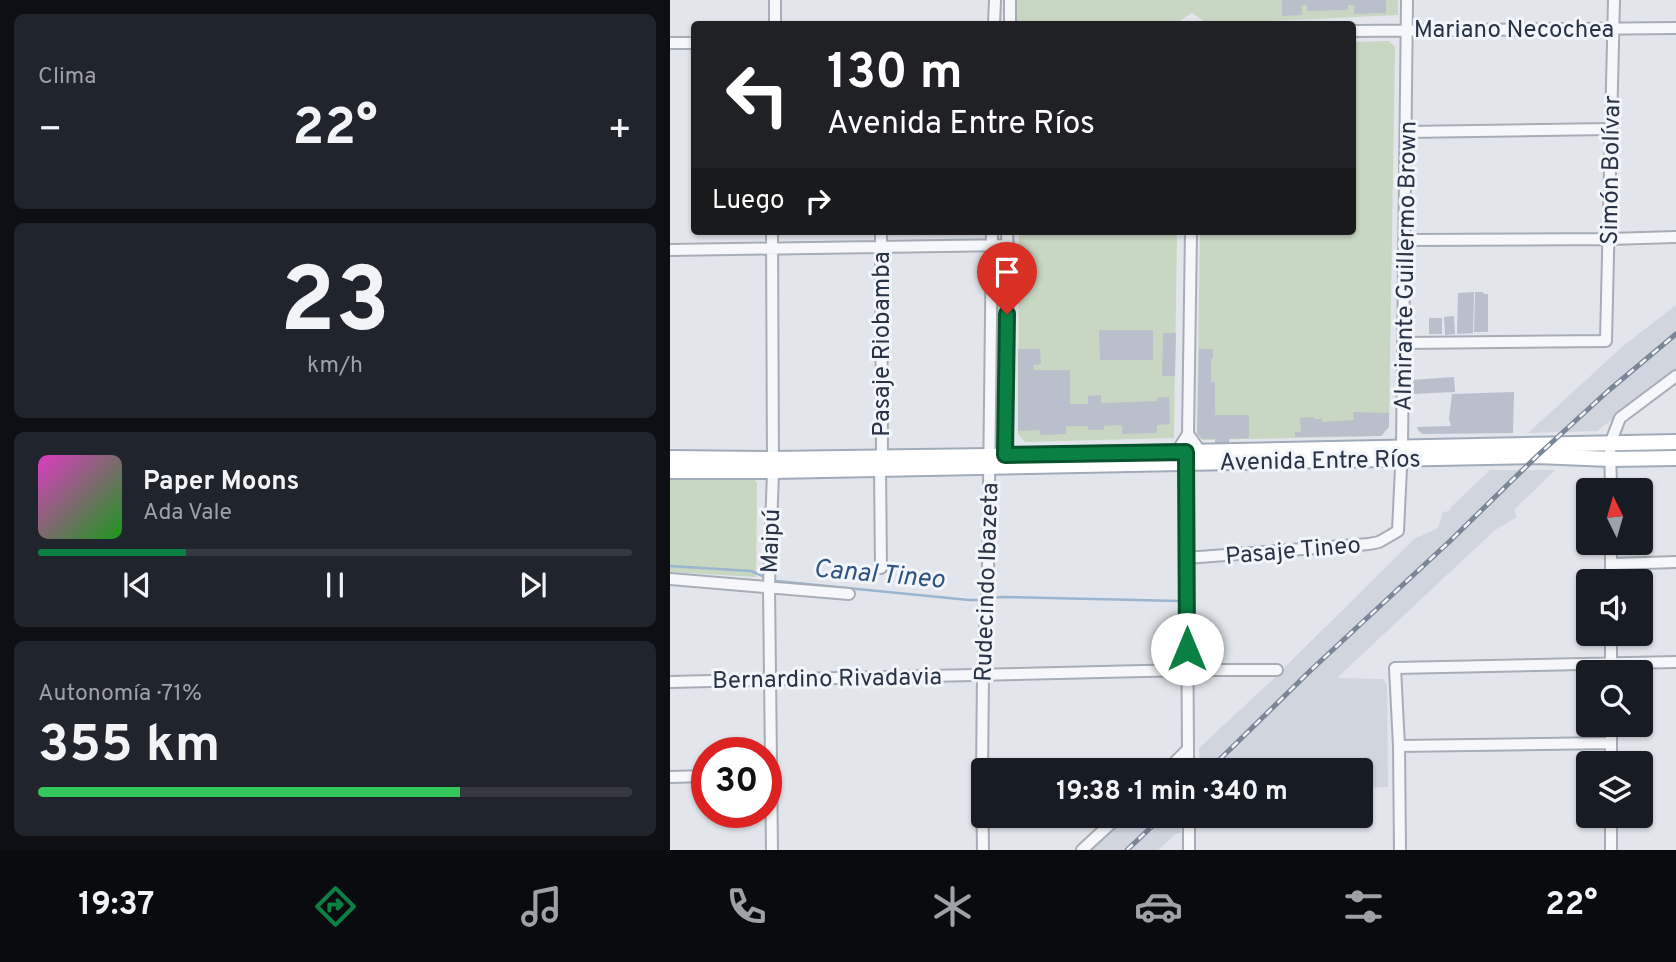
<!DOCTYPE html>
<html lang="es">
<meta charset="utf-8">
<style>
body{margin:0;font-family:Overpass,sans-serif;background:#20242c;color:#f1f3f6;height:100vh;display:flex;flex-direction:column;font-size:26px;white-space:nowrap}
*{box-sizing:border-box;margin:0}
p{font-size:23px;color:#9ea1a6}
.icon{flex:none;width:38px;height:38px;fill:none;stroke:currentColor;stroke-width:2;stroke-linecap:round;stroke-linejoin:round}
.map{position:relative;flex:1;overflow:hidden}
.panel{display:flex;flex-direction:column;gap:14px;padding:14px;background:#0d0f14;width:670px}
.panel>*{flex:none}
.hud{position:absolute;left:21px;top:21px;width:665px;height:214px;border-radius:7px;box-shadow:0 2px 5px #0004;background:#202124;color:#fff;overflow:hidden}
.needle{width:46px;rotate:355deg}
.buttons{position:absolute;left:906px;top:478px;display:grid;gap:14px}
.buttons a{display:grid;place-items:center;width:77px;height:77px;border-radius:7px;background:#171b24;box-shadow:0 2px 5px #0004;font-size:35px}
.speed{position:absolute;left:21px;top:737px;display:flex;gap:14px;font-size:35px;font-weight:700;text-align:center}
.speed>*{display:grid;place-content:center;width:91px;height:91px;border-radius:50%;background:#171b24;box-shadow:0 2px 5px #0004;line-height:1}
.speed .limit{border:10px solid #d22;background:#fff;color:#111}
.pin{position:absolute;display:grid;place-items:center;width:60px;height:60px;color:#fff;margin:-72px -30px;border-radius:50% 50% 50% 0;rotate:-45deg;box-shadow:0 0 7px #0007}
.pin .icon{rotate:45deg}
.me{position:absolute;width:77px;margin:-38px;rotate:0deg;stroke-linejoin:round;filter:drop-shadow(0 0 5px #0008)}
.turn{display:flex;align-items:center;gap:24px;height:147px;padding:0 21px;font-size:32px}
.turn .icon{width:91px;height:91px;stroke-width:2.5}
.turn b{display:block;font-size:49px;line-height:60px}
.then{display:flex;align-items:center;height:66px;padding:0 21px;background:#0003;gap:14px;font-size:26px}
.big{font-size:52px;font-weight:700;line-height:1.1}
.panel .tile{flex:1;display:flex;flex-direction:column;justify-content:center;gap:10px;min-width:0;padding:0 24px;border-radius:10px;background:#20242c}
.panel .dial{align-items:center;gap:0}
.dial b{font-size:91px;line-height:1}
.song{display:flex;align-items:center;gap:21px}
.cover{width:84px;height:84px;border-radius:10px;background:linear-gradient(135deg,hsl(310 70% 55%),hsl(120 70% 35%))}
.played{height:7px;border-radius:4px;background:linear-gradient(90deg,#0b8043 25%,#363941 25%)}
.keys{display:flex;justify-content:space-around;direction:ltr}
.heat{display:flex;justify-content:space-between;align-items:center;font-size:38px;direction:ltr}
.charge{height:10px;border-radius:5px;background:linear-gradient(90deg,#34c759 71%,#363941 0)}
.trip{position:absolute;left:301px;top:758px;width:402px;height:70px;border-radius:7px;background:#171b24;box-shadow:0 2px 5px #0004;font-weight:700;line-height:70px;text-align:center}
.menu{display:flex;height:112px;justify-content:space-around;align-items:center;background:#090b0e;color:#9ea1a6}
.menu .icon{width:49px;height:49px}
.menu .selected{color:#0b8043}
.menu b{font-size:32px;color:#f1f3f6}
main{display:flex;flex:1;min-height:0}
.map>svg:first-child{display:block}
</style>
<main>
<section class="panel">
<div class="tile"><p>Clima</p>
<div class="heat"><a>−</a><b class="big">22°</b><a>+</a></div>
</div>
<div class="tile dial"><b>23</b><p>km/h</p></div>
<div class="tile">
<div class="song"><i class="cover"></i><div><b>Paper Moons</b><p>Ada Vale</p></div></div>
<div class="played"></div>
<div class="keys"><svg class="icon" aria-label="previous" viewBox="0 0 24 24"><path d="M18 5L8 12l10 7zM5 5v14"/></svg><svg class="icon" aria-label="pause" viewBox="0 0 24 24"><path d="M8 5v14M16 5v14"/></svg><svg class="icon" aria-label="next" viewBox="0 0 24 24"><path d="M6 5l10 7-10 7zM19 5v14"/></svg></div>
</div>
<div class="tile"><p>Autonomía · 71%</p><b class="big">355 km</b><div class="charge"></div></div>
</section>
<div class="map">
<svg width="1006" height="850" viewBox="0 0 1006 850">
<rect width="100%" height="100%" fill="#e2e6ec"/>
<!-- built -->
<path fill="#d0d5de" d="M1006 305V371L927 431 858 433 953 346Z
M820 470H885L844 510 847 517 825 530 667 678 713 679 717 685 718 787 691 788V770H530L529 748 600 682 744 539 768 528 773 512 780 511V508Z
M452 816H511V833L506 834 488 850H419Z"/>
<!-- green -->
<path fill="#c8d7c2" d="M345 0H728V15L538 24 522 13 506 23 351 24 345 20Z
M719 41 725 47 719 427 711 436 532 440 527 434 530 231H682L683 42Z
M349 231H507L504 438 355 442 348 434Z
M326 258H331L330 442H325Z
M0 480H85L87 484 86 577 0 572Z"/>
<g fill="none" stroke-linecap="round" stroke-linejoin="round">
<!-- stream -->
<path stroke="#9ab5d0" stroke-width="2.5" d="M0 566 81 571 95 577
M106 581 299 600H308
M319 598 333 597 510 601"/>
</g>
<!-- building -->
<path fill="#b9bfcb" d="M612 0H716V13L684 14V5H678V10L637 11V5H632V15L612 16Z
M804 292 803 333 787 334 788 293Z
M805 292H813L814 294H818V332H804Z
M784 316 785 334 775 335 774 317Z
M759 318H772V334H759Z
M429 330H483V360H430Z
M493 333H506L505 376H492Z
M348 349H370L371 364 363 365 364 370H400V404H418V396L431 395V403L488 401 487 398 499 397 500 424 487 425V433L452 434V425L434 426V430H418V426H396V434L370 435V430L348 431Z
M529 349H543V359H541V382H545V415H579V438L559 439V443H545V439H532L527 434Z
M784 377 785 392 741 394 742 380Z
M844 392 843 433 752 434 748 430 747 427 781 426 779 419 782 394Z
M683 412 719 413V427L711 436 625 437V432H631L630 418 644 417V419H652V422L684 420Z"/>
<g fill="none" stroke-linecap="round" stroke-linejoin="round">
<!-- minor casing -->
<g stroke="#a6adb7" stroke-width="14">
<path id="minor" d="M105 0V24
M324 24 325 0
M340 24V0
M682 31 1006 28
M0 43H24
M737 132 941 129
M211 231 212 457
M735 240 939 239 1006 237
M0 250 338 245
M734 343 936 341 944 0
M518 434 521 231
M503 452 509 448 518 434 528 448 533 451
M335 463 338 262 337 231
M210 468 211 568
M941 490 940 444 950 418 1006 376
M941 542V581
M516 558 699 544 709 542 728 531 732 447 737 0
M942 564 1006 562
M0 579 179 594
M941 672V634
M0 682 517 670H607
M941 724V763
M729 746 941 743
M518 749V770
M497 770 518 749 516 456
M0 777 37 776
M519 816V850
M941 816V850
M102 850 99 586 103 471 102 231
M313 850 312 776 313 674 318 573 322 231
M412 850 449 816
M730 850 729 746 725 668 1006 662"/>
</g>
<!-- major casing -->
<g stroke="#a0aab9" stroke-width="18">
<path id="major" d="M0 458 102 459 319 456 1006 442
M0 471H103L867 456 940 459 1006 458"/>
</g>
<!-- minor -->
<use href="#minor" stroke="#f6f7fa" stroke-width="10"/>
<!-- major -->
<use href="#major" stroke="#fff" stroke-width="14"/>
<!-- rail casing -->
<g stroke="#7a8597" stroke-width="5">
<path id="rail" d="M539 770 641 670 780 541 867 456 938 391 1006 334
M457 850 493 816"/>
</g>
<!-- rail -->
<use href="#rail" stroke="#f2f5f9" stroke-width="2.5" stroke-dasharray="8" stroke-linecap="butt"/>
</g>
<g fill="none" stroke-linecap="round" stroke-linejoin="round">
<!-- route casing -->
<g stroke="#07532c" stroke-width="18">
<path id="route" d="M337 314 335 455 516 452 517 649"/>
</g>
<!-- route -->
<use href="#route" stroke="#0b8043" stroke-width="12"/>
</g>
<g text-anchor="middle" stroke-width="6" stroke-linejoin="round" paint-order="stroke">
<!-- street labels -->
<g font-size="24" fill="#283346" stroke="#f2f5f9">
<text x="844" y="37">Mariano Necochea</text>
<text transform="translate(940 170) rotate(-89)" y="8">Simón Bolívar</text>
<text transform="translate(735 266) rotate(-89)" y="8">Almirante Guillermo Brown</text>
<text transform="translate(211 344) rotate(-90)" y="8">Pasaje Riobamba</text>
<text transform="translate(650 460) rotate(-1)" y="8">Avenida Entre Ríos</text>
<text transform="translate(100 541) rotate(-88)" y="8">Maipú</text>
<text transform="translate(623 550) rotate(-5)" y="8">Pasaje Tineo</text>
<text transform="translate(316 582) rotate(-88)" y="8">Rudecindo Ibazeta</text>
<text transform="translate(157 678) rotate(-1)" y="8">Bernardino Rivadavia</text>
</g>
<!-- water labels -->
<g font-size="26" font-style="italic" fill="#2d537f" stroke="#f2f5f9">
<text transform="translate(209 573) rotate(5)" y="9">Canal Tineo</text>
</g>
</g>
</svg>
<div class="buttons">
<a><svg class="needle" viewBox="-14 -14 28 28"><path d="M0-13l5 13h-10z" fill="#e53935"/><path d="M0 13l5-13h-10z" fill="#9ea1a6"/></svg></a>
<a><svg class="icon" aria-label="sound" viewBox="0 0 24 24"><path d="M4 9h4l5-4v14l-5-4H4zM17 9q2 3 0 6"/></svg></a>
<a><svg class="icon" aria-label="search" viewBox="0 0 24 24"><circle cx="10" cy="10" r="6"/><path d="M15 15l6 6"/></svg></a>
<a><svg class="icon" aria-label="layers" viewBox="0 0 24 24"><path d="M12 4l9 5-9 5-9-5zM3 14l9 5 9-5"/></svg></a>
</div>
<div class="speed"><div class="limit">30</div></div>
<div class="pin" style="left:337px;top:314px;background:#d93025"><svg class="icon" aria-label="arrive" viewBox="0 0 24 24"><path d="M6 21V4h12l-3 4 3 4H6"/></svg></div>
<svg class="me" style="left:517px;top:649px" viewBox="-20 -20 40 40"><circle r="19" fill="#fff"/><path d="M0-13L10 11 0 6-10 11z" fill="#0b8043"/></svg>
<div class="trip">19:38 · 1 min · 340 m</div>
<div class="hud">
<div class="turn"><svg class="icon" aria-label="left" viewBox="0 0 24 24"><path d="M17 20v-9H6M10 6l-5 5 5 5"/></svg><div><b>130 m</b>Avenida Entre Ríos</div></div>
<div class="then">Luego<svg class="icon" aria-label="right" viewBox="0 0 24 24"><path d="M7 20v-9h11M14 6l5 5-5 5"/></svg></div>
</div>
</div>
</main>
<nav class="menu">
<b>19:37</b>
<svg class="icon selected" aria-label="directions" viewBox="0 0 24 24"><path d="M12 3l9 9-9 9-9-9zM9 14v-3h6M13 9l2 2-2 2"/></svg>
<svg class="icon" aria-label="music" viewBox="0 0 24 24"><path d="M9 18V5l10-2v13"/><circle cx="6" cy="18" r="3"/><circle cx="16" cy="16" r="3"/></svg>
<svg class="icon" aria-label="phone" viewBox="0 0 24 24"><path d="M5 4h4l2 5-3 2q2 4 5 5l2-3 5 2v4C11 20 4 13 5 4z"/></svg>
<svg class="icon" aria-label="climate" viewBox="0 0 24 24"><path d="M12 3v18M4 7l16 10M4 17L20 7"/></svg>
<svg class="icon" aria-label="car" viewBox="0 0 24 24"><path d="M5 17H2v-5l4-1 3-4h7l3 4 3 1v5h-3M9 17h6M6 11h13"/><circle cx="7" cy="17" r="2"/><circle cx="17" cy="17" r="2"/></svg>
<svg class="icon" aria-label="filters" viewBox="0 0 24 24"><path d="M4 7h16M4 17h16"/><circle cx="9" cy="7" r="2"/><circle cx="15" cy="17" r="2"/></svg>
<b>22°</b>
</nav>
